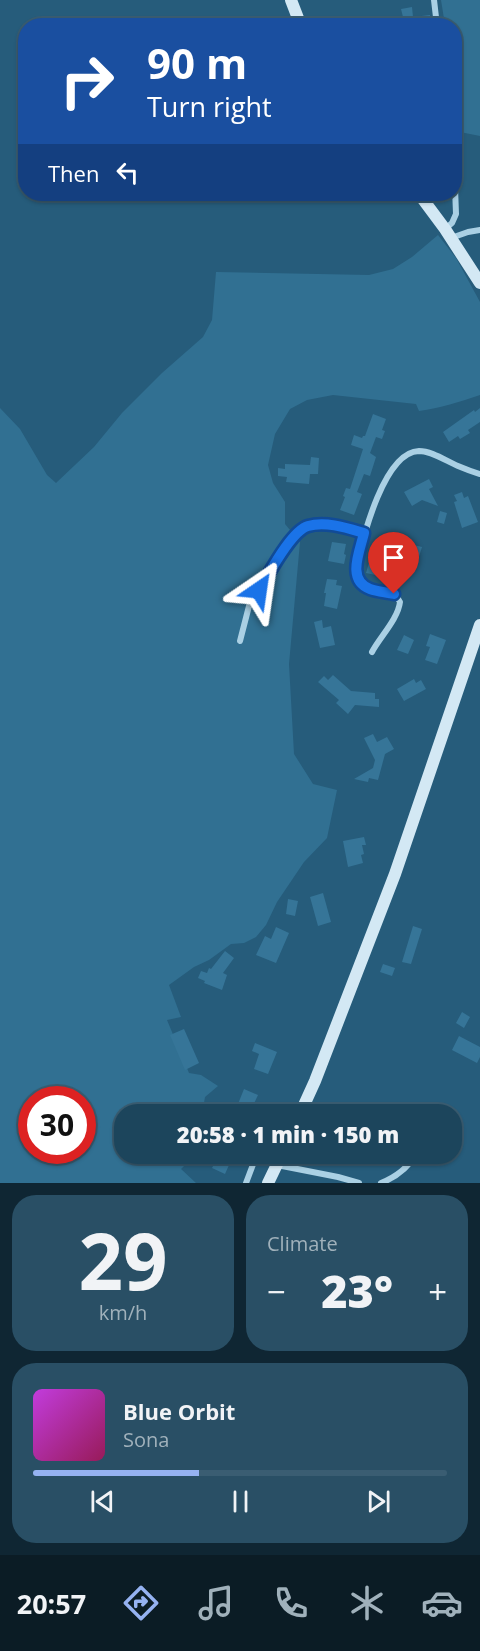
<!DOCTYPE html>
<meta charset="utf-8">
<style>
body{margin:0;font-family:"Open Sans",sans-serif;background:#294f65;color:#f1f3f6;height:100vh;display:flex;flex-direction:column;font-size:22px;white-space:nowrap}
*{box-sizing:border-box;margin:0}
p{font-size:20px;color:#a0b1bb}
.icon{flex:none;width:33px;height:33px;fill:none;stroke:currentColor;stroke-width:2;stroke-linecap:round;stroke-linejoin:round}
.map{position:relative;height:1183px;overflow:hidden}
.panel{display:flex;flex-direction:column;gap:12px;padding:12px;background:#0f2633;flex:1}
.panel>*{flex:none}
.top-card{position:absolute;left:18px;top:18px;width:444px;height:183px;border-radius:24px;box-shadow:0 2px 4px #0004,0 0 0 2px #3a5d72;background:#1a4fa0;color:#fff;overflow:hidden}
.speed{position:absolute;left:18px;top:1086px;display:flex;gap:12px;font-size:30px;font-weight:700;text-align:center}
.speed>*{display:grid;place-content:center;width:78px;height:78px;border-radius:50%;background:#1c455c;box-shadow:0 2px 4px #0004,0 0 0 2px #3a5d72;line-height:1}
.speed .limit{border:9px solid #d22;background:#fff;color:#111}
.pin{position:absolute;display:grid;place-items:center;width:51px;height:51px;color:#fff;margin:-62px -26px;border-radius:50% 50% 50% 0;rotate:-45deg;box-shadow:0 0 6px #0007}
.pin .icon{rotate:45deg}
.me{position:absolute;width:66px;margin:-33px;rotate:32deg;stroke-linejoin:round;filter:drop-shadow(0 0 4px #0008)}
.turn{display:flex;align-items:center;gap:21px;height:126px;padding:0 30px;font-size:27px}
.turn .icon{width:78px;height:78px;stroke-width:2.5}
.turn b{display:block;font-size:42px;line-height:51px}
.then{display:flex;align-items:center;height:57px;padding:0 30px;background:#0003;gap:12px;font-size:22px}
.big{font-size:45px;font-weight:800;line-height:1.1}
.panel .tile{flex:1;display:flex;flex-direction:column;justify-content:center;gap:9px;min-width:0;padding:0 21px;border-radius:24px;background:#294f65}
.panel .dial{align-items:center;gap:0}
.dial b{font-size:78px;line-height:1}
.song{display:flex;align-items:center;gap:18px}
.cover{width:72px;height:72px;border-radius:9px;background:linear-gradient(135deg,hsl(290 70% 55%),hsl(330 70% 35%))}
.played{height:6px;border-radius:3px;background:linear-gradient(90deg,#95b2f1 40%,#3a5d72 40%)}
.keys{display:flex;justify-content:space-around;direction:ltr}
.heat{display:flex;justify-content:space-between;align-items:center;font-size:33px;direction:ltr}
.panel .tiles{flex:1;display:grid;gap:12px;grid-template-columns:1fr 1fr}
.tile:last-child{grid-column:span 2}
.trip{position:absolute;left:114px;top:1104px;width:348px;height:60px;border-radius:24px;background:#1c455c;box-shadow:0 2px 4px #0004,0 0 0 2px #3a5d72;font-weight:800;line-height:60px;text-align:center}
.dock{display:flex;height:96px;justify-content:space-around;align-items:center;background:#0b1c25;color:#a0b1bb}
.dock .icon{width:42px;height:42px}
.dock .selected{color:#95b2f1}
.dock b{font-size:27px;color:#f1f3f6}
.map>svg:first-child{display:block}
</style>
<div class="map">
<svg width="480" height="1183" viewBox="0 0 480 1183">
<rect width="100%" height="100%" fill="#265c7b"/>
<!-- green -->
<path fill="#317092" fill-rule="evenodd" d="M441 0H480V136L460 132 454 92V26L445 25Z
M438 235 456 258 480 302V395C460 402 440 408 419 411L416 404 333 395 307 400 290 409 275 434 268 465 273 483 285 502V524L300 542 289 664 294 754 313 784 337 790 327 838 304 862 277 902 266 925 256 937 244 943 231 944 209 960 194 967 169 985 181 1017 167 1020 189 1073 201 1075 218 1086 205 1097 202 1114H124V1154H194V1156L181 1169 196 1183H0V408L20 429 47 475 56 483 94 447 122 413 162 373 203 337 212 320 216 272 369 275 393 269 412 257ZM32 1100H82V1150H32Z"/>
<!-- building -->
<path fill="#367598" d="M412 7 413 17 430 15 431 24 398 26 397 17H403L401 9Z
M480 408V422L468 430 470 433 460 439 458 436 449 442 443 432 474 410 475 412Z
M373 414 386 419 382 430 385 431 382 439 376 437 370 453 376 457 370 476 364 474 357 492 362 494 354 515 340 510 345 497 343 496 346 488 350 489 363 449 351 445 354 435 362 438 363 436H365Z
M311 457 319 458 318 474H310L309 484 286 482 287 477 278 476V468L285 469V464L310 465Z
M429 479 433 487 429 489 438 506 422 500 412 506 404 492Z
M462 492 464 498 468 496 478 522 462 528 454 502 457 501 454 495Z
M440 511 447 513 444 524 437 522Z
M332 542 346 544 344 554 346 555 344 564 328 561Z
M406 543 422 547 417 563 405 560 401 575 386 571 385 577 366 573 372 552 389 556 391 549 403 552Z
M327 579 337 580 336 585 342 586 337 609 324 606 326 593H324Z
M322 620 323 628 331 626 335 645 320 648 314 622Z
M430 634 446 640 437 664 425 660 430 647 426 646Z
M404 635 414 640 408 654 397 650Z
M333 675 351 691 375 693V699H379V707L355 705 348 714 336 703 339 700 318 682 324 676 328 680Z
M414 679 416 683 421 680 426 689 404 701 397 689Z
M373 734 377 742 387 737 394 749 385 754 378 780 369 778 368 782 354 779 373 768 375 760 364 738Z
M364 837 366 845H362L364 854 361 855 363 863 348 867 343 841Z
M323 893 331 922 318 926 310 897Z
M288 899 298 901 295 916 286 914Z
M413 926 422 929 411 964 402 962Z
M276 927 289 933 276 963 256 955 265 936 271 939Z
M225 951 234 958 223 973 227 975 222 990 204 983 205 981 198 978 201 971 207 973 209 968 211 969Z
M383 964 395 968 392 976 380 972Z
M462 1012 470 1017 464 1028 456 1023Z
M184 1029 199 1063 185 1070 170 1035Z
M459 1036 480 1047V1057L477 1063 452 1050Z
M255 1043 277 1052 268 1074 254 1069 259 1054 252 1051Z
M244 1089 258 1095 249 1114H234Z
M219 1154H227L233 1156 225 1174 212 1168Z
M349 1154H377L376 1162 348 1158Z"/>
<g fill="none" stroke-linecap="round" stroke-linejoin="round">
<!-- minor -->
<path stroke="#aad0e4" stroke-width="6" d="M434 0 437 26
M445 229 452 223 456 214 454 161
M451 238 468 232 480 230
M240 641 249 606 289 541 306 526 324 525 340 526 364 533
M372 652C380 637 398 619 400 602 390 582 362 603 355 570 362 542 383 452 419 451 432 451 446 461 458 466 465 469 473 472 480 474
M277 1165 338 1177 359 1183
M246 1183 257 1154
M381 1183C396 1177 408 1168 416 1154"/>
<!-- secondary -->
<path stroke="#d3e8f4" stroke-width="12" d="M291 0 301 26
M419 194 445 229 480 283
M300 1114 315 1081 395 874 480 625
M268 1183 282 1154"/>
</g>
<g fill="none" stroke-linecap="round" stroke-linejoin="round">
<!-- route casing -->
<g stroke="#114b97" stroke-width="15">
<path id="route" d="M259 590C269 574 291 531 308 526 326 521 347 528 364 533 360 551 346 580 370 589 378 592 386 592 394 594"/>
</g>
<!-- route -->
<use href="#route" stroke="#1a73e8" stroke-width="10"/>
</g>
</svg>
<div class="speed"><div class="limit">30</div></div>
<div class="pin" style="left:394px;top:594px;background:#d93025"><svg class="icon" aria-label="arrive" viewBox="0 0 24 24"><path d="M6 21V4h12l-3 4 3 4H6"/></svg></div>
<svg class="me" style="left:259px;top:590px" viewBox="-20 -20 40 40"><path d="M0-17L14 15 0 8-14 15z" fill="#1a73e8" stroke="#fff" stroke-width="4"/></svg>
<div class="trip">20:58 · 1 min · 150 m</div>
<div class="top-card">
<div class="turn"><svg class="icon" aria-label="right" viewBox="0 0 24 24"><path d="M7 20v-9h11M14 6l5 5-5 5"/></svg><div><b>90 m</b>Turn right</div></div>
<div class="then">Then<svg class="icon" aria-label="left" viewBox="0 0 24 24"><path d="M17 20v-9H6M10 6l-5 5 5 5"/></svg></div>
</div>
</div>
<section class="panel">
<div class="tiles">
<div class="tile dial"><b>29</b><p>km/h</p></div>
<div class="tile"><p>Climate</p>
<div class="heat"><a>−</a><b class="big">23°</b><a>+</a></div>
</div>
<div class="tile">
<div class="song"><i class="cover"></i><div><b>Blue Orbit</b><p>Sona</p></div></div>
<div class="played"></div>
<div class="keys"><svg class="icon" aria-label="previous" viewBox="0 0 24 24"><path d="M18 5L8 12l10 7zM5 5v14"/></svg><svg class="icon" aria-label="pause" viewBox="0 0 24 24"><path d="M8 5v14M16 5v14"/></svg><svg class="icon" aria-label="next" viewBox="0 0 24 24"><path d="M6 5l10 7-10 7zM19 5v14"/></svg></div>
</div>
</div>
</section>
<nav class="dock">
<b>20:57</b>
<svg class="icon selected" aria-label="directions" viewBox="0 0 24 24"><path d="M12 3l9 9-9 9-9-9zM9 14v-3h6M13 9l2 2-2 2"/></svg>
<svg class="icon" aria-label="music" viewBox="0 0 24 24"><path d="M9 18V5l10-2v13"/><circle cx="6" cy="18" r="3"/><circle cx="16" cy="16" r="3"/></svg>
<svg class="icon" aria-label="phone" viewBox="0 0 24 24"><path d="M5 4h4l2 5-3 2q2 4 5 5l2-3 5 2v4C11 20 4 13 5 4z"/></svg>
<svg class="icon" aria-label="climate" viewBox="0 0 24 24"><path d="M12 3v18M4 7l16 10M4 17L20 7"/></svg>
<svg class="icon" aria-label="car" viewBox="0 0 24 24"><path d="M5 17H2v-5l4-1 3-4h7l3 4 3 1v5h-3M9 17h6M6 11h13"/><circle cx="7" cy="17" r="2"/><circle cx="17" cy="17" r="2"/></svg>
</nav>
